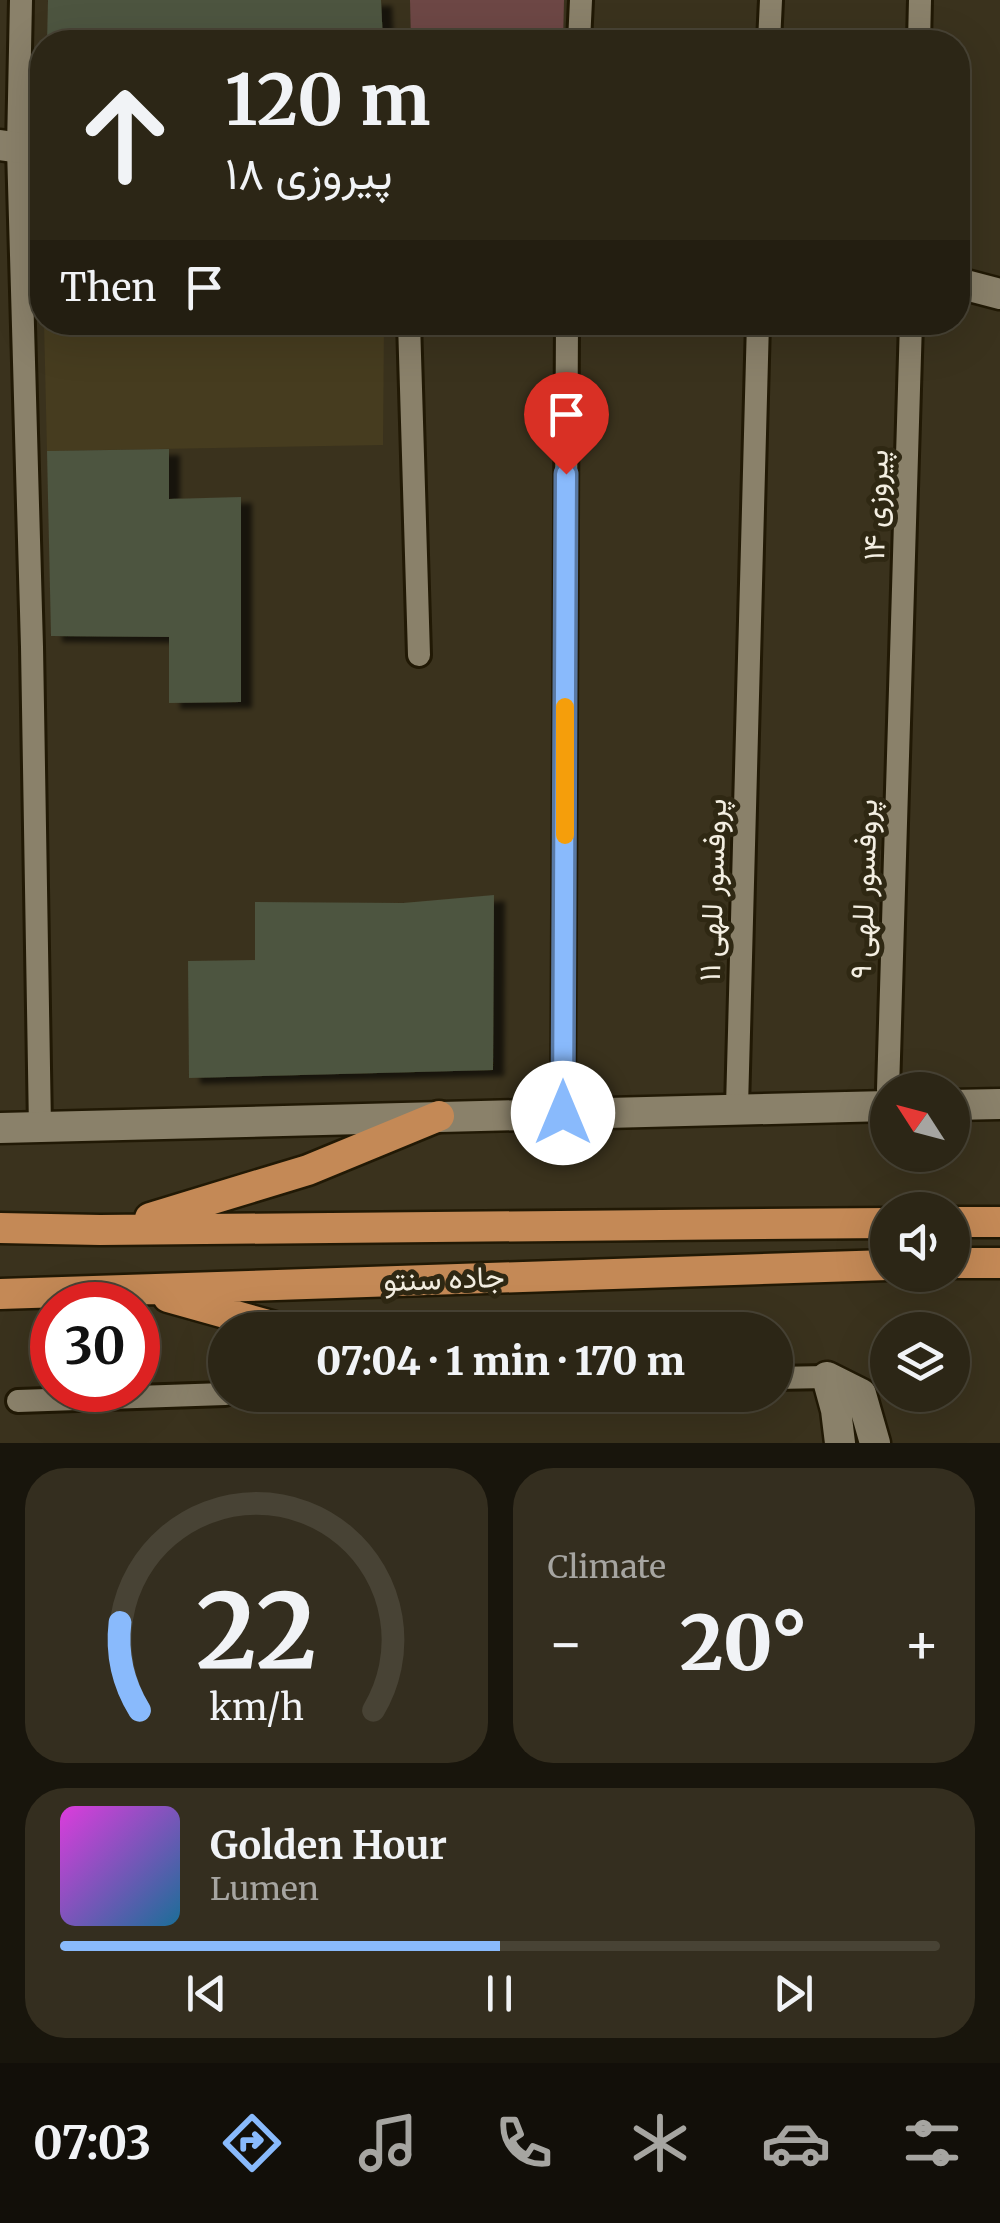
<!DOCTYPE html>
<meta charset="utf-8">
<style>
body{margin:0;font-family:Merriweather,Vazirmatn,serif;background:#342e1f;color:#f1f3f6;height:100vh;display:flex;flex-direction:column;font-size:38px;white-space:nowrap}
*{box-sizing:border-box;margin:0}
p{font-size:32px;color:#a6a5a1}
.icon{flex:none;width:55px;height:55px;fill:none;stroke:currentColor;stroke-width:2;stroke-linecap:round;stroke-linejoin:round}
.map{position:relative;height:1443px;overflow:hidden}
.drawer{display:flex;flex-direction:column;gap:25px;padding:25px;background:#18150c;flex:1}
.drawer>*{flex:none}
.guide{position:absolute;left:30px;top:30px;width:940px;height:305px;border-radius:40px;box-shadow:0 10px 40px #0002,0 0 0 2px #484335;background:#2c2616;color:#f1f3f6;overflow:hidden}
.needle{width:65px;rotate:306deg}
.controls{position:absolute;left:870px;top:1072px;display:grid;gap:20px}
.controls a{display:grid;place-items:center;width:100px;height:100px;border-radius:50%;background:#2c2616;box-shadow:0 10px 40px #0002,0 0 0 2px #484335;font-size:50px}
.speed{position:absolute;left:30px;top:1282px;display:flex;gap:20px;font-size:50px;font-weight:700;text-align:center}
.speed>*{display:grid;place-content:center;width:130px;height:130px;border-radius:50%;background:#2c2616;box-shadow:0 10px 40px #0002,0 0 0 2px #484335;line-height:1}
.speed .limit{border:15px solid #d22;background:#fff;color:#111}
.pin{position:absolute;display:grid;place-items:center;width:85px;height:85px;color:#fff;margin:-102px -42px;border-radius:50% 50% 50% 0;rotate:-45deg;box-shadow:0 0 10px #0007}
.pin .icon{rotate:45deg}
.me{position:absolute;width:110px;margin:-55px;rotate:0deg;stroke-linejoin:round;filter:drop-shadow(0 0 8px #0008)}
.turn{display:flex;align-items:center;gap:35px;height:210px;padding:0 30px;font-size:45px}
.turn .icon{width:130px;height:130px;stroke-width:2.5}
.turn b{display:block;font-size:70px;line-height:85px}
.then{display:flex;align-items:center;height:95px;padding:0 30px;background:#0003;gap:20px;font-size:38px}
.big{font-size:75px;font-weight:800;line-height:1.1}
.drawer .tile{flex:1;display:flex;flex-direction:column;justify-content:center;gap:15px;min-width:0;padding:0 35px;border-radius:40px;background:#342e1f}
.drawer .dial{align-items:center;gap:0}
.dial svg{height:260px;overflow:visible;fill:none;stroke:#484335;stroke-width:7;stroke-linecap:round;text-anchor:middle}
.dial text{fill:#f1f3f6;stroke:none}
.song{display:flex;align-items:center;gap:30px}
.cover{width:120px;height:120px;border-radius:15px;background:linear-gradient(135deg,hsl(300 70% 55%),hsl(200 70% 35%))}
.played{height:10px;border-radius:5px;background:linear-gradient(90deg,#89bafc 50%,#484335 50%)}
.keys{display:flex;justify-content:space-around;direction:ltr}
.heat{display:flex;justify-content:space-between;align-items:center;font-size:55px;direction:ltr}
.drawer .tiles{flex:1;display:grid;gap:25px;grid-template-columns:1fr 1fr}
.tile:last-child{grid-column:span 2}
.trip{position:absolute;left:208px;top:1312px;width:585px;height:100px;border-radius:50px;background:#2c2616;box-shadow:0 10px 40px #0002,0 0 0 2px #484335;font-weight:800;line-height:100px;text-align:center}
.tabs{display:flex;height:160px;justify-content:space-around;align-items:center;background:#120f09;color:#a6a5a1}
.tabs .icon{width:70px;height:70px}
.tabs .active{color:#89bafc}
.tabs b{font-size:45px;color:#f1f3f6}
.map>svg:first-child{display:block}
</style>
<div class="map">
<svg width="1000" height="1443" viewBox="0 0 1000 1443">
<defs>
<filter id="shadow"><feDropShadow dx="11" dy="6" stdDeviation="2.5" flood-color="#0009"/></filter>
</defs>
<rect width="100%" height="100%" fill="#3a321d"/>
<!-- built -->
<path fill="#463c1f" d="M44 323H384L383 445 47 451Z"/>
<!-- green -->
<path fill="#6d4745" d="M410 0H564L563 42H411Z"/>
<!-- building -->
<path fill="#4d543f" filter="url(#shadow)" d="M48 0H381L383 42H47Z
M169 449V499L241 497V702L169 703V637L51 636 47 451Z
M494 895 493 1070 189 1078 188 961 255 960V902L403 903Z"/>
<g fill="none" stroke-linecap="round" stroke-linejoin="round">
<!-- street casing -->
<g stroke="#211905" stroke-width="28">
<path id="street" d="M21 0 18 148 32 647 40 1128
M579 42 581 0
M769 42 771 0
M919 42 920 0
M409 322 419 655
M888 1090 911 322
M737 1107 758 322
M563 1113 567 322
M775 1378 827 1377
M18 1401 225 1394"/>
</g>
<!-- secondary casing -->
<g stroke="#211905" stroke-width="35">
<path id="secondary" d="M0 145 42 151
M958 283 1000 294
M952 1105 1000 1104
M0 1128 888 1106
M827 1377 861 1394 875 1443
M827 1377 836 1410 840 1443"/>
</g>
<!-- primary casing -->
<g stroke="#211905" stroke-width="35">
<path id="primary" d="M150 1218 308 1170 439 1116
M952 1222H1000
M0 1228 100 1230 888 1223
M952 1263H1000
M0 1294 888 1265
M168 1297 286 1330"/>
</g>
<!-- street -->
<use href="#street" stroke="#8a816a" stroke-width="22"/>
<!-- secondary -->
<use href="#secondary" stroke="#8a816a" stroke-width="30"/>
<!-- primary -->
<use href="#primary" stroke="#c48956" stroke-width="30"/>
</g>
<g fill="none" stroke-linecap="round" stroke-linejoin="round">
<!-- route casing -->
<g stroke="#5979a4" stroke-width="25">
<path id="route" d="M563 1113 566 474"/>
</g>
<!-- route -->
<use href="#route" stroke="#89bafc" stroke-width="18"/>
<!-- slow -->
<path stroke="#f59e0b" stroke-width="18" d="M565 835V707"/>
</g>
<g text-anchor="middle" stroke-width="10" stroke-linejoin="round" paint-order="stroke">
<!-- street labels -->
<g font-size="30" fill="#f3eee1" stroke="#2f2813">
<text transform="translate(876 505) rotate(-88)" y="10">پیروزی ۱۴</text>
<text transform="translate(864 889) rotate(-88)" y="10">پروفسور للهی ۹</text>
<text transform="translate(713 890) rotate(-88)" y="10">پروفسور للهی ۱۱</text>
<text transform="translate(444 1279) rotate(-2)" y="10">جاده سنتو</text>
</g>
</g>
</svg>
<div class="controls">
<a><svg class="needle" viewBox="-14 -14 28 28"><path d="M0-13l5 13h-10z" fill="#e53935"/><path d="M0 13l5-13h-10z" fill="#a6a5a1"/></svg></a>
<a><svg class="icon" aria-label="sound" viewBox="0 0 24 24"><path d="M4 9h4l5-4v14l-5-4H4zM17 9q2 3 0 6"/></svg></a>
<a><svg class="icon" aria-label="layers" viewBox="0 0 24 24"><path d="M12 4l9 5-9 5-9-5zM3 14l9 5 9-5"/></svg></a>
</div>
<div class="speed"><div class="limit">30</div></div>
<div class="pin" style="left:566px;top:474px;background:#d93025"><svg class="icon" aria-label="arrive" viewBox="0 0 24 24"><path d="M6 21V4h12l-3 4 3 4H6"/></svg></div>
<svg class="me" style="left:563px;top:1113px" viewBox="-20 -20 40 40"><circle r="19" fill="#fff"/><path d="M0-13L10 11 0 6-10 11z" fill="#89bafc"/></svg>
<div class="trip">07:04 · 1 min · 170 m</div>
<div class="guide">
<div class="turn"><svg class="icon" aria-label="ahead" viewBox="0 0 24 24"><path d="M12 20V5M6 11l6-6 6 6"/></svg><div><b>120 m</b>پیروزی ۱۸</div></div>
<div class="then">Then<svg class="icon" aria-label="arrive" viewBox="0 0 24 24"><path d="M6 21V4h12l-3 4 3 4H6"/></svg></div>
</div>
</div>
<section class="drawer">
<div class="tiles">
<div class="tile dial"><svg viewBox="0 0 100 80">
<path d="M14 69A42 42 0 1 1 86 69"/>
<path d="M14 69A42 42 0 0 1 8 42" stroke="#89bafc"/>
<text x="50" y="56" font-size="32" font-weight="700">22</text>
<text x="50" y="72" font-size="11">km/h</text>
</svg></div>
<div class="tile"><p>Climate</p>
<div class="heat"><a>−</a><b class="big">20°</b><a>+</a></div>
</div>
<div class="tile">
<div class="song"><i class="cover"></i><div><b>Golden Hour</b><p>Lumen</p></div></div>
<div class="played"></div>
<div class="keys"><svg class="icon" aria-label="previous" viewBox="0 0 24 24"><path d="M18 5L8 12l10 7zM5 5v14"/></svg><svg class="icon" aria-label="pause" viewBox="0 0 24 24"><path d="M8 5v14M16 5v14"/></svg><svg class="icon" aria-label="next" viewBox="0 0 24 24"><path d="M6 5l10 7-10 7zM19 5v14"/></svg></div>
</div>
</div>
</section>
<nav class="tabs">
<b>07:03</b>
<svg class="icon active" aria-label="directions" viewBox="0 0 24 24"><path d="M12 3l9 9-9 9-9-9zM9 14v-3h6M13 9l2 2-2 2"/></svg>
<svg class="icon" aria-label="music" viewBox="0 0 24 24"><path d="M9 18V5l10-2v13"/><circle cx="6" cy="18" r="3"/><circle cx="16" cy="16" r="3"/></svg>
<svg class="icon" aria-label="phone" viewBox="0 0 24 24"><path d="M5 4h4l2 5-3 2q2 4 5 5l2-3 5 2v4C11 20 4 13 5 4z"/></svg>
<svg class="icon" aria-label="climate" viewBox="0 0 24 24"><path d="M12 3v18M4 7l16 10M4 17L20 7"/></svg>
<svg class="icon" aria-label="car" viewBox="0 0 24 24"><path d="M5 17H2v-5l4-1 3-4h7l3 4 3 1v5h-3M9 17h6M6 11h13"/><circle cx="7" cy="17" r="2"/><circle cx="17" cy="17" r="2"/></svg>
<svg class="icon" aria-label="filters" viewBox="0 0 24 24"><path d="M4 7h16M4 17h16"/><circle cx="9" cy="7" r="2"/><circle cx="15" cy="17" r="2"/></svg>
</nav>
